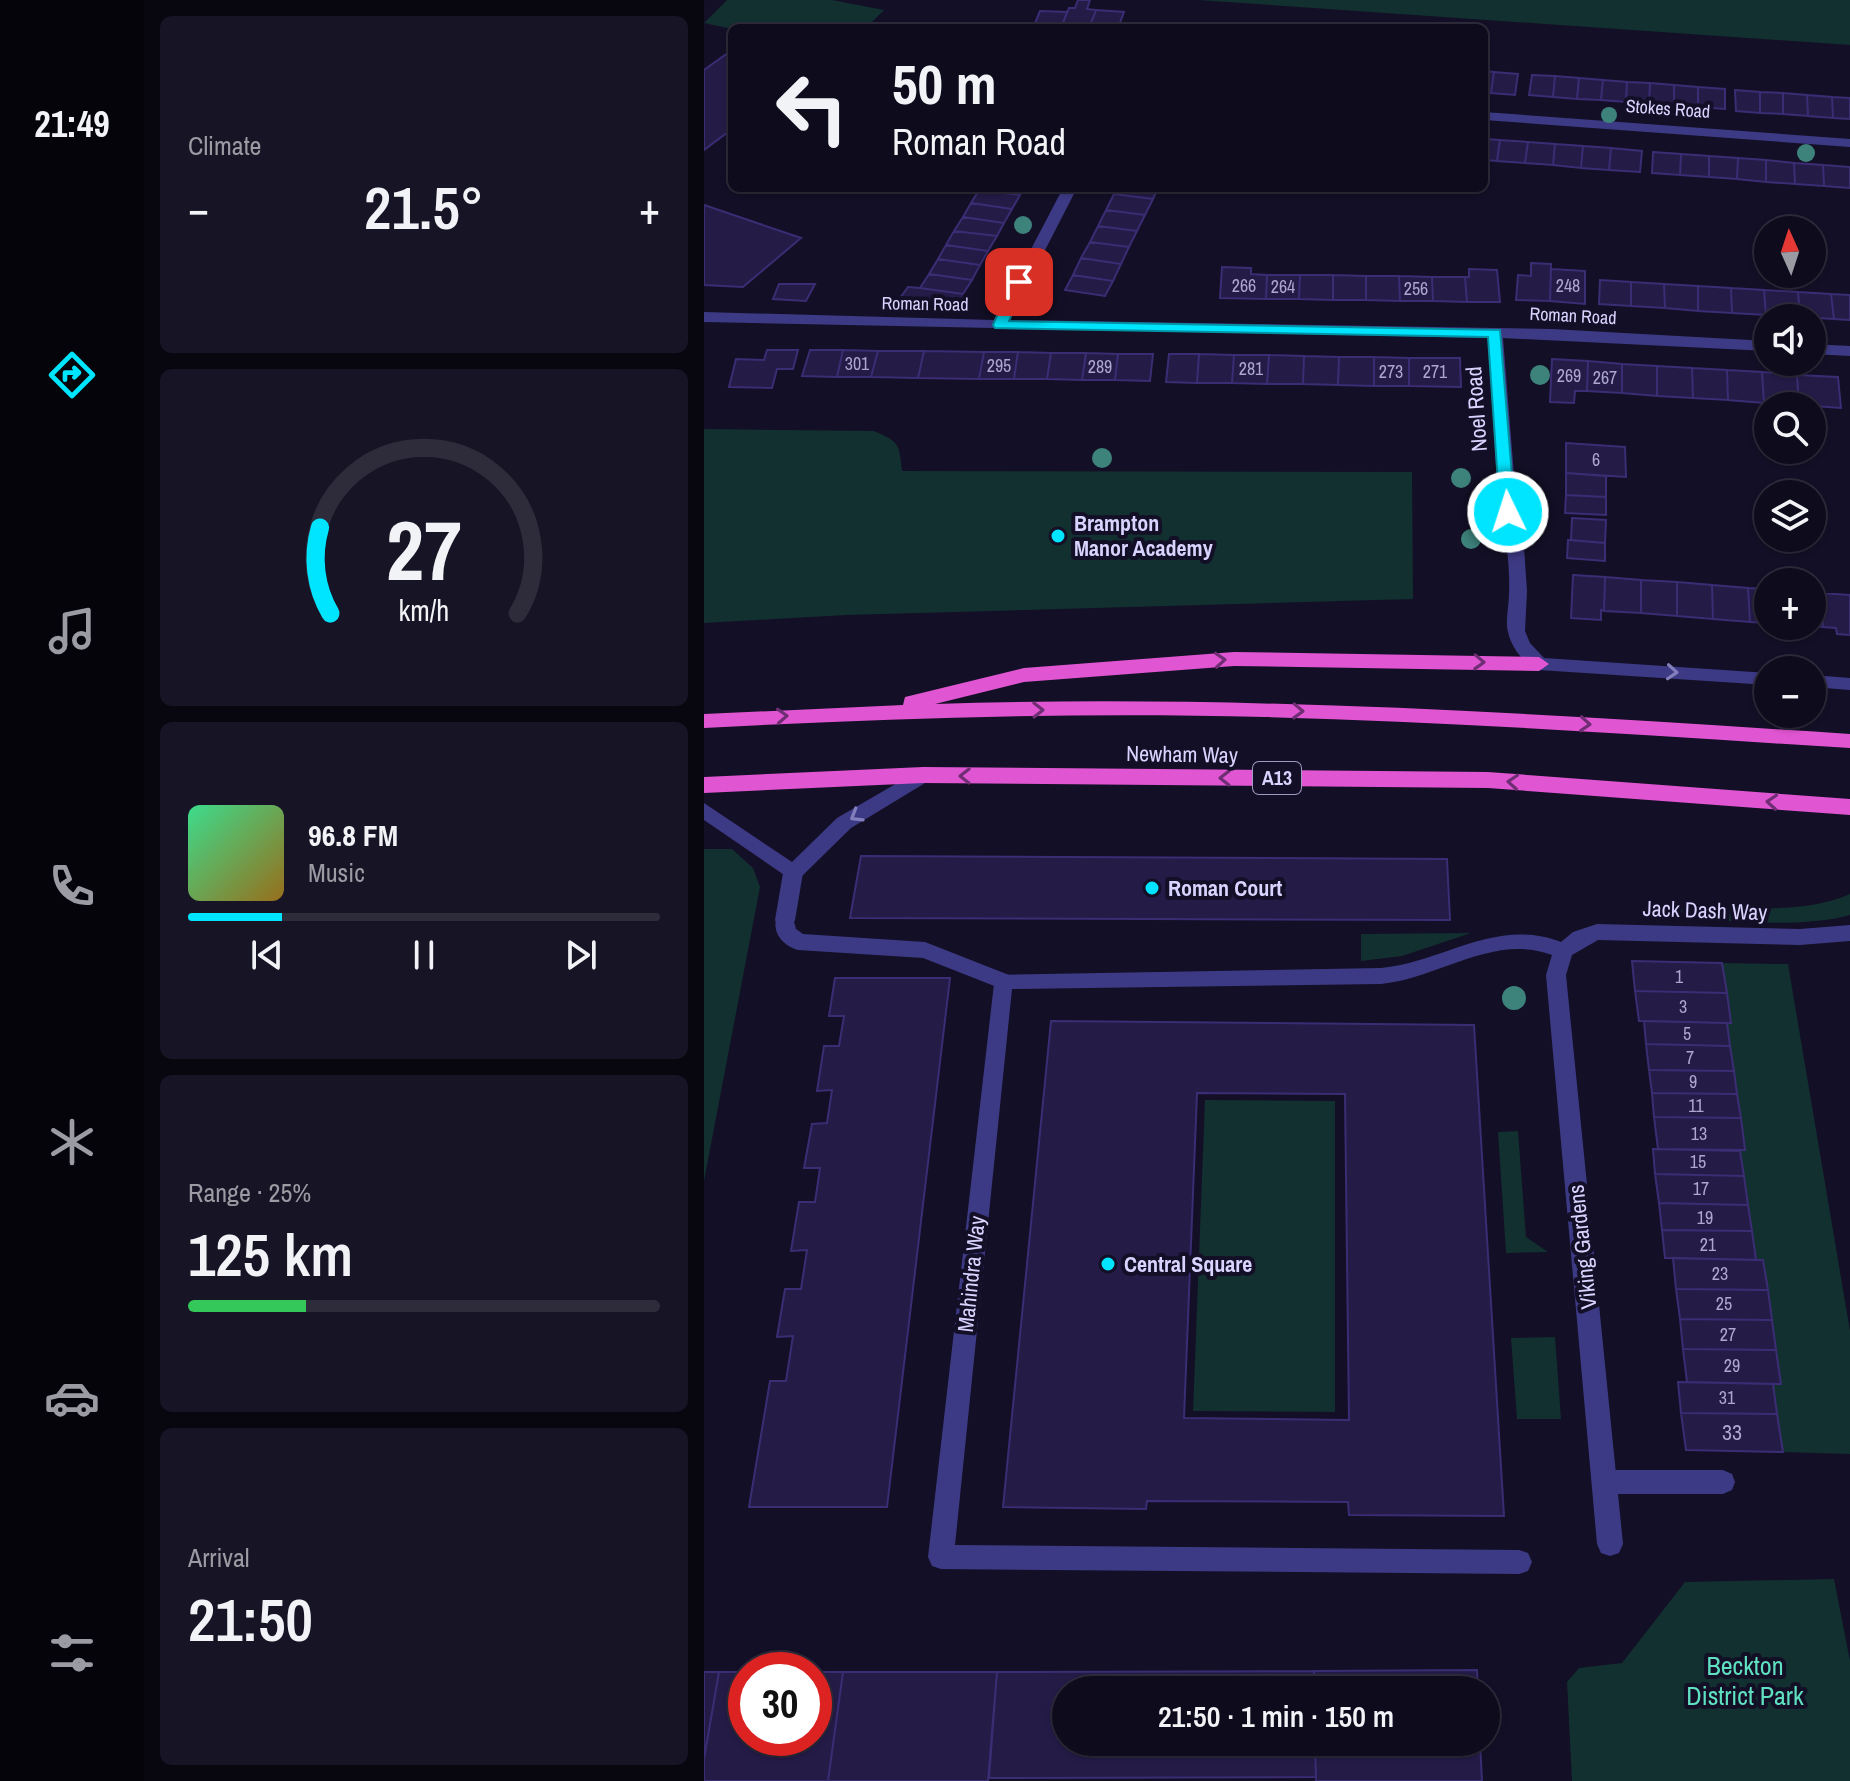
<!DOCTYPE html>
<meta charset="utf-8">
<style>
body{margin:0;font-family:"Archivo Narrow",sans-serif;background:#171425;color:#f1f3f6;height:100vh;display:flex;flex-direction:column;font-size:30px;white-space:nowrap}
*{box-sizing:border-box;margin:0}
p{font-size:26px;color:#9b9ba3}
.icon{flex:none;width:44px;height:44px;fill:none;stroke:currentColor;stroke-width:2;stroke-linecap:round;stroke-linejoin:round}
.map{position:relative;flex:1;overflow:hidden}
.side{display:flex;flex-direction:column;gap:16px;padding:16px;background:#08060f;width:560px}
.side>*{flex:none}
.top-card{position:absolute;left:24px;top:24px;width:760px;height:168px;border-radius:12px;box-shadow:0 2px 6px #0004,0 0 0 2px #2e2b3b;background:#0e0b1c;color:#f1f3f6;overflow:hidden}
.needle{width:52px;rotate:357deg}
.controls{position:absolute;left:1050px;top:216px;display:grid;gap:16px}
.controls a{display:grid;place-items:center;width:72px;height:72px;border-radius:50%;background:#0e0b1c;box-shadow:0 2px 6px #0004,0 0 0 2px #2e2b3b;font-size:40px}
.speed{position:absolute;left:24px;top:1652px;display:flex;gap:16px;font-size:40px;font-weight:700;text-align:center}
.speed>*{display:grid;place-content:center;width:104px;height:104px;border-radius:50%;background:#0e0b1c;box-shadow:0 2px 6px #0004,0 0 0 2px #2e2b3b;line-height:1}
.speed .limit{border:12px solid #d22;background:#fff;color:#111}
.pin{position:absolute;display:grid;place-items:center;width:68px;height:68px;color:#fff;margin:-34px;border-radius:16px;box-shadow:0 4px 12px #0006}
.me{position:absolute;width:88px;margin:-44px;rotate:356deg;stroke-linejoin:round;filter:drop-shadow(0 0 6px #0008)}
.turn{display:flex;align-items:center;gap:28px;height:168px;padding:0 32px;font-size:36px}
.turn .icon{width:104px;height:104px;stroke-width:2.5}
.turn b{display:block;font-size:56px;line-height:68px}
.big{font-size:60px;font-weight:600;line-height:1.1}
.side .widget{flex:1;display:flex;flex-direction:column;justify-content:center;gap:12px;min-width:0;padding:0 28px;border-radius:12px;background:#171425}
.side .dial{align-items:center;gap:0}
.dial svg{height:208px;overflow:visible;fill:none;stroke:#2e2b3b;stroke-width:7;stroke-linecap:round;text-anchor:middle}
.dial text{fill:#f1f3f6;stroke:none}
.song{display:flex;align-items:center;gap:24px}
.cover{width:96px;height:96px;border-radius:12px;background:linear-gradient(135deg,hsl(150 70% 55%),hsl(40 70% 35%))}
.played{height:8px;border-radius:4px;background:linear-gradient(90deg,#00e5ff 20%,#2e2b3b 20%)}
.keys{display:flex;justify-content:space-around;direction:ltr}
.heat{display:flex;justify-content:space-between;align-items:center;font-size:44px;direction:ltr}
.charge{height:12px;border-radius:6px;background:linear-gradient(90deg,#34c759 25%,#2e2b3b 0)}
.trip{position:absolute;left:348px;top:1676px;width:448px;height:80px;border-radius:40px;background:#0e0b1c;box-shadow:0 2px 6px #0004,0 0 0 2px #2e2b3b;font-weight:600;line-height:80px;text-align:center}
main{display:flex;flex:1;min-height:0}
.tabs{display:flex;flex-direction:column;width:144px;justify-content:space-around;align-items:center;background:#06040b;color:#9b9ba3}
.tabs .icon{width:56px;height:56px}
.tabs .current{color:#00e5ff}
.tabs b{font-size:36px;color:#f1f3f6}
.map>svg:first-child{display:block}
</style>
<main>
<nav class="tabs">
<b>21:49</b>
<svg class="icon current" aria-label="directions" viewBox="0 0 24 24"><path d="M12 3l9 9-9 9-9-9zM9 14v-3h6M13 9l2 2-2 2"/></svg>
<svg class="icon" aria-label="music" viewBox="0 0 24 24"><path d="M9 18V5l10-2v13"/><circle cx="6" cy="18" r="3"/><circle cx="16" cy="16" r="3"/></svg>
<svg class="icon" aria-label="phone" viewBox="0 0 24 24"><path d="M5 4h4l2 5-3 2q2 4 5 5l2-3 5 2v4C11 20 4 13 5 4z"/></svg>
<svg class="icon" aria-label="climate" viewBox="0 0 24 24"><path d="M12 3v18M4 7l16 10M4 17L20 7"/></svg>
<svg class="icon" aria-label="car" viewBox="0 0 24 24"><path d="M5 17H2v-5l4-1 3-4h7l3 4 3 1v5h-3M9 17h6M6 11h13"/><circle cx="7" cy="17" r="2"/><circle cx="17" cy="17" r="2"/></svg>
<svg class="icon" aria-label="filters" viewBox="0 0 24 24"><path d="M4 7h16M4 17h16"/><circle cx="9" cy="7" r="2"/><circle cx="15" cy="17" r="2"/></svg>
</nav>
<section class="side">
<div class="widget"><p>Climate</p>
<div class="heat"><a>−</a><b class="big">21.5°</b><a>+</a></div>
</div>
<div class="widget dial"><svg viewBox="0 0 100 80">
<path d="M14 69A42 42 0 1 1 86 69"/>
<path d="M14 69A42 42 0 0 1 10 36" stroke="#00e5ff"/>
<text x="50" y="56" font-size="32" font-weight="700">27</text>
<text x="50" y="72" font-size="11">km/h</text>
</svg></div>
<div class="widget">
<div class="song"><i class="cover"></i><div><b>96.8 FM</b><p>Music</p></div></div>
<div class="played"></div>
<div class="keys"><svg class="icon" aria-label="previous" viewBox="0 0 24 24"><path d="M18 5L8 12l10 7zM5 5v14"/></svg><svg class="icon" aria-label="pause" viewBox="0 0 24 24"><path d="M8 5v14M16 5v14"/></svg><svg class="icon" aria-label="next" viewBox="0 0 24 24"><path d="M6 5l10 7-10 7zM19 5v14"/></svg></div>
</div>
<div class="widget"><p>Range · 25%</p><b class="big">125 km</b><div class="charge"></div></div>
<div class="widget"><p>Arrival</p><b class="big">21:50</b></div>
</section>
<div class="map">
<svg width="1146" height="1781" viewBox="0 0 1146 1781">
<rect width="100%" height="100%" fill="#130f26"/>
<!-- green -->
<path fill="#12302f" d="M23 0H128L180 10 162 28 28 29 0 23Z
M494 0H1146V45Z
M0 429 170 431C196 442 195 444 198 471L708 472 709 599 142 615 0 623Z
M0 849H28L49 868 56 887 0 1181Z
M1146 894V915C1093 930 1013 919 957 917L956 902C1014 905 1093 918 1146 894Z
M767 933 698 956 657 961V934Z
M1018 963 1084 964 1146 1331V1454L1079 1452 1069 1384 1077 1383 1059 1260H1052L1036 1151 1041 1150 1023 1023 1027 1022Z
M501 1100 631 1101V1412L489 1411Z
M814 1131 822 1237 844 1252 802 1253 794 1132Z
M851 1337 857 1419H813L807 1338Z
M1130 1579 1146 1661V1781H868L863 1682 875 1668 918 1663 981 1582Z"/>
<!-- building -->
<path fill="#241b47" stroke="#3b2d73" stroke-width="2" fill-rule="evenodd" d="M374 0H386L383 9 392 10 385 28H357L365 8H371Z
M392 10 420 12 414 28H385Z
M336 11 363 12 357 28H329Z
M28 50V129L0 150V70Z
M780 71 790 72 787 93H780Z
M790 72 814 74 811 95 787 93Z
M828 75 851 76 849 97 825 95Z
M851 76 875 78 873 99 849 97Z
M875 78 899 80 897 100 873 99Z
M899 80 923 82 922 102 897 100Z
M923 82 946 83 945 104 922 102Z
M946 83 970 85V106L945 104Z
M970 85 994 87V107L970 106Z
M994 87 1021 89V109L994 107Z
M1031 90 1056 92V113L1032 111Z
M1056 92 1079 93V114L1056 113Z
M1079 93 1103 95 1104 116 1079 114Z
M1103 95 1128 97 1129 118 1104 116Z
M1128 97 1146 98V119L1129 118Z
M780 139 796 140 793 161 780 160Z
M796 140 824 142 821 163 793 161Z
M824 142 851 144 849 165 821 163Z
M851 144 879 146 877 168 849 165Z
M879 146 907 148 905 170 877 168Z
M907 148 938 151 936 172 905 170Z
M949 152 977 154 976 175 948 173Z
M977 154 1005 156V177L976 175Z
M1005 156 1034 158 1033 179 1005 177Z
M1034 158 1062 160V182L1033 179Z
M1062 160 1090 163 1091 184 1062 182Z
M1090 163 1119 165 1120 186 1091 184Z
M1119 165 1146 167V188L1120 186Z
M276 188H320L316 195Z
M414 188H454L449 199 410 194Z
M275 190 316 195 308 209 267 203Z
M410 194 449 199 441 215 402 210Z
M267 203 308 209 300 223 259 217Z
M0 205 97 238 39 287 0 285Z
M402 210 441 215 433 231 394 226Z
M259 217 300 223 293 236 250 231Z
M394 226 433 231 425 247 386 242Z
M250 231 293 236 284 251 242 245Z
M386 242 425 247 417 264 377 258Z
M242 245 284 251 276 265 234 259Z
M377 258 417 264 409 281 369 275Z
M234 259 276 265 268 280 225 274Z
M827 263 847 264 846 301 812 300 814 275 827 276Z
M518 267 547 268V274L563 275 562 299 516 298Z
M765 269 793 270 796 302H763L761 277H765Z
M847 269 881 271V304L846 301Z
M225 274 268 280 259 294 216 288Z
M369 275 409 281 401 296 361 290Z
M563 275H596L595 299H562Z
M596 275H629V300L595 299Z
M629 275 662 276V300H629Z
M662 276H695L696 301 662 300Z
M695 276 728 277 729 301H696Z
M728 277H761L763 302 729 301Z
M896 280 927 282V306L895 304Z
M927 282 960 284 961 308 927 306Z
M75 284H111L102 301 69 299Z
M960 284 994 286V311L961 308Z
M994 286 1027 288 1028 313 994 311Z
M204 287 216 288 259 294 257 302 194 301Z
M1027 288 1060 290 1062 315 1028 313Z
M1060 290 1094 292 1096 317 1062 315Z
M1094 292 1127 294 1130 319 1096 317Z
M1127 294 1146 295V320L1130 319Z
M63 350H94L89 369H73L68 388 25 387 32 359 60 360Z
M106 350H139L133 377 98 376Z
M139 350 174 351 167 377H133Z
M174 351H220L214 378 167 377Z
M220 351 280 352 275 379 214 378Z
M280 352H314L310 379H275Z
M314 352 347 353 343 379H310Z
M347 353H382L378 380 343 379Z
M382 353 414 354 411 380H378Z
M414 354H449L446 381 411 380Z
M465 354H495L493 383 462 382Z
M495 354 530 355 528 383H493Z
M530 355H565L563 384 528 383Z
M565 355 600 356 599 384H563Z
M600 356 635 357 634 385 599 384Z
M635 357H670V386L634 385Z
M670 357 705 358V386H670Z
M705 358H756L757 387 705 386Z
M848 359 884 361 883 391H871L870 403 846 402Z
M884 361 918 364V393L883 391Z
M918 364 953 366V396L918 393Z
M953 366 988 368 989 398 953 396Z
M988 368 1023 370 1024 400 989 398Z
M1023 370 1058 372 1060 403 1024 400Z
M1058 372 1093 375 1095 405 1060 403Z
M1093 375 1134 377 1137 408 1095 405Z
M862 443 921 447 922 477 862 473Z
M862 473 902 476V497L862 495Z
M862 495 902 497V515L861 513Z
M868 518 902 520 901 543 867 540Z
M864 540 901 543V561L863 558Z
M869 575 901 577 900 611 897 610V620L867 618Z
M901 577 937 580V613L900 611Z
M937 580 973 582V616L937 613Z
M973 582 1008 585 1009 619 973 616Z
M1008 585 1044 588 1046 622 1009 619Z
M1044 588 1064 589V623L1046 622Z
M1108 593H1117L1119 627 1100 626H1108Z
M1117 593 1146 595V635L1133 634 1132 628 1119 627Z
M157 856 743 859 746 920 146 918Z
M928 961 1018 963 1023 993 931 991Z
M131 978H246L183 1507H45L66 1381H82L89 1336 73 1337 81 1289H97L103 1250 87 1251 95 1202H111L116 1168H100L108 1124 123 1123 128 1090 113 1091 120 1046H135L140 1016H125Z
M931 991 1023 993 1027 1023 935 1021Z
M347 1021 770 1025 800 1516 645 1515 644 1502 443 1501 442 1509 299 1507ZM493 1093 641 1094 645 1420 480 1418Z
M940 1021 1023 1023 1026 1046 942 1044Z
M942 1044 1026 1046 1030 1071 945 1070Z
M945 1070 1030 1071 1033 1094 948 1093Z
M948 1093 1033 1094 1037 1118 950 1117Z
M950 1117 1037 1118 1041 1150 954 1149Z
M949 1149 1036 1151 1040 1176 951 1174Z
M951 1174 1040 1176 1044 1205 955 1203Z
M955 1203 1044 1205 1048 1231 958 1230Z
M958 1230 1048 1231 1052 1260 961 1258Z
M969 1258 1059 1260 1064 1290 972 1289Z
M972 1289 1064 1290 1068 1320 976 1319Z
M976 1319 1068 1320 1072 1350 979 1349Z
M979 1349 1072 1350 1077 1384 983 1382Z
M974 1382 1069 1384 1073 1414 977 1413Z
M977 1413 1073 1414 1079 1452 982 1450Z
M773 1670 774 1690H610V1671Z
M610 1671V1690H362V1742H611L612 1777 285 1778 293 1672Z
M0 1672H15L0 1759Z
M15 1672H42V1738H110V1672H139L124 1781H0V1759Z
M139 1672H293L284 1781H124Z
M611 1742H776L778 1781H612Z"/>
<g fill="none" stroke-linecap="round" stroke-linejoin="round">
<!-- service -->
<path fill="#3d3a85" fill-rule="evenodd" d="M219 768 229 775 226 780 147 828 96 878 89 881 0 820V803L88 862 133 818Z
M81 912 88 914 92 929 99 934 221 942 305 975 308 981 305 987 298 989 219 958 94 950C78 945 66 931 74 914Z
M901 1470H1019L1028 1474 1031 1482 1028 1490 1019 1494H901L892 1490 889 1482 892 1474Z"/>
<!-- pedestrian -->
<path fill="#3d3a85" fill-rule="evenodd" d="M89 865 96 868 99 873 91 920 88 926H74L71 920 79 873 82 868Z"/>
<!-- minor -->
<path fill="#3d3a85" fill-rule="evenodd" d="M780 112 1146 139V147L780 120Z
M359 188H373L305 320 848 329 1064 341V351L799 338 813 512 819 533 823 591 821 631 826 643 840 658 1064 673V685L835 670C821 666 807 647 804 632 801 621 805 606 805 594 806 567 803 538 795 512L784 338 0 322V312L290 320Z
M1108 344 1146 346V356L1108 354Z
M1108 675 1146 678V690L1108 687Z
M893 924 1096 929 1146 925V941L1096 945 894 940 868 955 862 975 919 1544 915 1553 906 1556 897 1553 893 1544 842 975 848 955C789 933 734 979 677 984L308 989 251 1545 815 1550 824 1553 828 1562 824 1571 815 1574 237 1569 228 1566 224 1557 291 975 677 968C740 962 792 917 857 942L869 932Z"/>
<!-- trunk -->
<path fill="#e055d1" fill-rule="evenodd" d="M530 652 835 657 845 664 835 671 530 666 320 682 231 704C537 694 841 714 1146 734V748C951 736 756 722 561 717 374 712 187 718 0 728V714L199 705 201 697 320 668Z
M219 767 784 772 1146 799V815L784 788 219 783 0 793V777Z"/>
</g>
<!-- trees -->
<g fill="#3d827b">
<circle cx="905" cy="115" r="8"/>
<circle cx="1102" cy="153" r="9"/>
<circle cx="319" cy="225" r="9"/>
<circle cx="290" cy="277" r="9"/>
<circle cx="836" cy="375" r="10"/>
<circle cx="398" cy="458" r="10"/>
<circle cx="757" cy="478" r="10"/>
<circle cx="767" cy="539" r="10"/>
<circle cx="810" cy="998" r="12"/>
</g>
<!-- one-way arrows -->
<defs><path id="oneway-chevron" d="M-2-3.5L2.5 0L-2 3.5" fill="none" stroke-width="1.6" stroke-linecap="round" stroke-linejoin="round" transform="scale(2)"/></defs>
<g stroke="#6f2e73">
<use href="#oneway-chevron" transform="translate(516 660) rotate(-4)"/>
<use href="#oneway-chevron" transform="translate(775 662) rotate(2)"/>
<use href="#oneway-chevron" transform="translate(334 710) rotate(-1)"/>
<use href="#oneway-chevron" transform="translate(594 711) rotate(2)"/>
<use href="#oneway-chevron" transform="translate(78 716) rotate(-3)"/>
<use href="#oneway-chevron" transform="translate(881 724) rotate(4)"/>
<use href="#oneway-chevron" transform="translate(261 776) rotate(-179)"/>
<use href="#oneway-chevron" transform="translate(521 778) rotate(-179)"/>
<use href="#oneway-chevron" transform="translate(809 782) rotate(-176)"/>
<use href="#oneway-chevron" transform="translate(1068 802) rotate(-176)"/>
</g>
<g stroke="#837fbc">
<use href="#oneway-chevron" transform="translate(968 672) rotate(4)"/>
<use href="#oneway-chevron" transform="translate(152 816) rotate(149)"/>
</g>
<!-- route -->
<path fill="#00e5ff" stroke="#0095a6" stroke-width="2" d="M315 278 322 282 305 321 796 330 811 512 804 517 796 512 784 337 291 328 289 325 308 282Z"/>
<!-- markers -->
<g fill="#00e5ff" stroke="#130f26" stroke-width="3">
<circle cx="354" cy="536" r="8"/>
<circle cx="448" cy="888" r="8"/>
<circle cx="404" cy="1264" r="8"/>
</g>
<g text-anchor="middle" stroke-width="8" stroke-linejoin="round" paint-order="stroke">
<!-- far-street labels -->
<g font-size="18" fill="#d9d4ff" stroke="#130f26">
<text transform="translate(964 109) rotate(4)" y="6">Stokes Road</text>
<text transform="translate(221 304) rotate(1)" y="6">Roman Road</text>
<text transform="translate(869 316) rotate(3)" y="6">Roman Road</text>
</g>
<!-- number labels -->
<g font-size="18" fill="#aca6d1">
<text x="540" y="292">266</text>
<text x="864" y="292">248</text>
<text x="579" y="293">264</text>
<text x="712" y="295">256</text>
<text x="153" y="370">301</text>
<text x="295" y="372">295</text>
<text x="396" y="373">289</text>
<text x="547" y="375">281</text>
<text x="687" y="378">273</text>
<text x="731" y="378">271</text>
<text x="865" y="382">269</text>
<text x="901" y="384">267</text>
<text x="892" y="466">6</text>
<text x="975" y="983">1</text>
<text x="979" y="1013">3</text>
<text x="983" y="1040">5</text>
<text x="986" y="1064">7</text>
<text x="989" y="1088">9</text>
<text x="992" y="1112">11</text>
<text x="995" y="1140">13</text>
<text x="994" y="1168">15</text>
<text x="997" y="1195">17</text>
<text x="1001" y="1224">19</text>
<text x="1004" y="1251">21</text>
<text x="1016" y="1280">23</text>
<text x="1020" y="1310">25</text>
<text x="1024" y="1341">27</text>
<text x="1028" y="1372">29</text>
<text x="1023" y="1404">31</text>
</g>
<!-- shield labels -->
<rect fill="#130f26" stroke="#9e99be" stroke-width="2" x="549" y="762" width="48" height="32" rx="6"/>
<g font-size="20" font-weight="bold" fill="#d9d4ff">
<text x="573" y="785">A13</text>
</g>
<!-- street labels -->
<g font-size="22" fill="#d9d4ff" stroke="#130f26">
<text transform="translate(772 409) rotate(-94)" y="8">Noel Road</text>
<text transform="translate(478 754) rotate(1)" y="8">Newham Way</text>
<text transform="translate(1001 910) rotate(2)" y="8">Jack Dash Way</text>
<text transform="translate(878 1247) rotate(-96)" y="8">Viking Gardens</text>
<text transform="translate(267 1274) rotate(-84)" y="8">Mahindra Way</text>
</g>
<!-- poi labels -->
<g font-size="22" font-weight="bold" fill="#d9d4ff" stroke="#130f26" text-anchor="start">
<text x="370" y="531">Brampton<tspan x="370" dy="25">Manor Academy</tspan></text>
<text x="464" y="896">Roman Court</text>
<text x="420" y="1272">Central Square</text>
</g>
<!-- near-number labels -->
<g font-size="22" fill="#aca6d1">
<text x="1028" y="1440">33</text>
</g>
<!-- near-park labels -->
<g font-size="26" fill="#5fe0c0" stroke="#130f26">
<text x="1041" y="1675">Beckton<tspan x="1041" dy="30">District Park</tspan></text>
</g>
</g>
</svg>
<div class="controls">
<a><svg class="needle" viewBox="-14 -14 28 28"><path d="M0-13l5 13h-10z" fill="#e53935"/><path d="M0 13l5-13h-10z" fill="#9b9ba3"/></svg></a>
<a><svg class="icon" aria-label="sound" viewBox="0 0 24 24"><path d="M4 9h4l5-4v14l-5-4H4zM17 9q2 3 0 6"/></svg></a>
<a><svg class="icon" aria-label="search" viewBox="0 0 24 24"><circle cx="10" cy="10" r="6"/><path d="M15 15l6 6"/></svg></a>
<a><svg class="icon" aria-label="layers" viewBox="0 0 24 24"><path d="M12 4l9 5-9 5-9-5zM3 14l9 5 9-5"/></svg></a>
<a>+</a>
<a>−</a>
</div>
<div class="speed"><div class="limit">30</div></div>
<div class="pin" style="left:315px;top:282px;background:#d93025"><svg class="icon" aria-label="arrive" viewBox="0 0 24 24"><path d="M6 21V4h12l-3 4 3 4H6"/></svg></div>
<svg class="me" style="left:804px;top:512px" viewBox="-20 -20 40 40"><circle r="17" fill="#00e5ff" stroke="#fff" stroke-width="3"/><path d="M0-11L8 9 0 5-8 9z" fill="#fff"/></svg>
<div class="trip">21:50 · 1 min · 150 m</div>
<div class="top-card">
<div class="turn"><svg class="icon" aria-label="left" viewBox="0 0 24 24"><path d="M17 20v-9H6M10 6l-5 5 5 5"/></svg><div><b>50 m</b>Roman Road</div></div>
</div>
</div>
</main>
